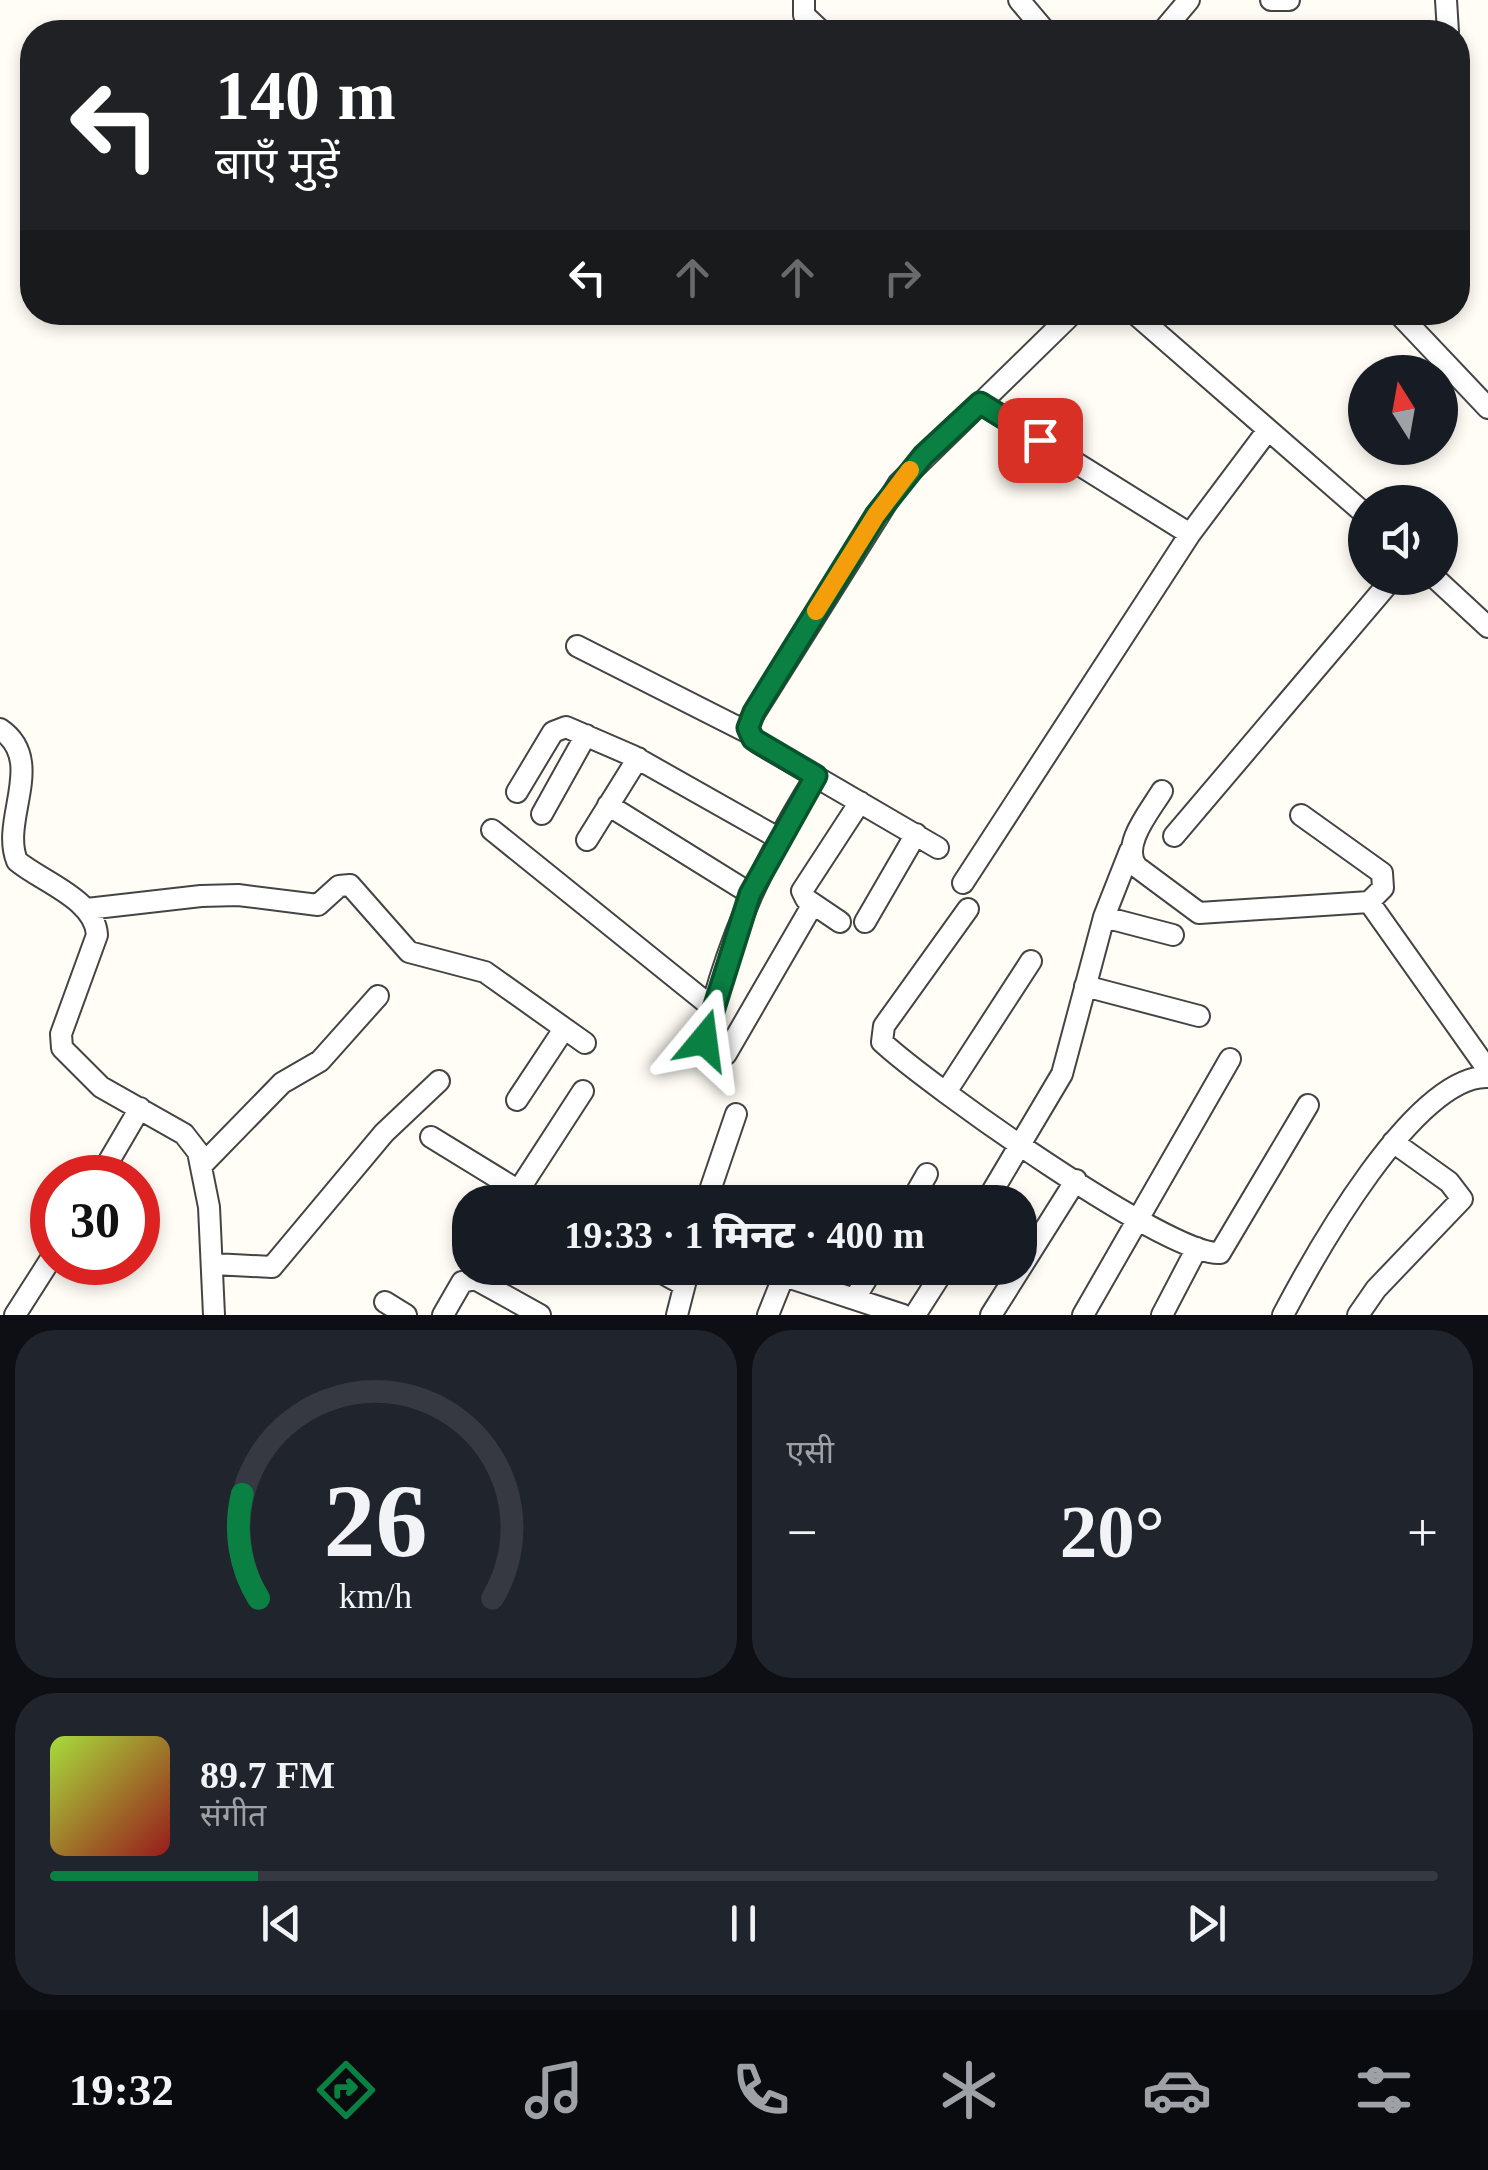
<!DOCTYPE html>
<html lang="hi">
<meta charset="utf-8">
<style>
body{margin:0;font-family:"Times New Roman","Noto Sans Devanagari",serif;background:#20242c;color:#f1f3f6;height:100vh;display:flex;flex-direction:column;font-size:38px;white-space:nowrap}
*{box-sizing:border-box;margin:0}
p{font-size:32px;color:#9ea1a6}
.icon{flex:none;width:55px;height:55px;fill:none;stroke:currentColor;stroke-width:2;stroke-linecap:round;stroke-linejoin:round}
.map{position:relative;height:1315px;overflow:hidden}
.drawer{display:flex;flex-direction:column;gap:15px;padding:15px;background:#0d0f14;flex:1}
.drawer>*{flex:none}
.top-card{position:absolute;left:20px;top:20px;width:1450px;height:305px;border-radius:40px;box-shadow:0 5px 15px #0003;background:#202124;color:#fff;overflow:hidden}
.needle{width:65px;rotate:349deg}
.buttons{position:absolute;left:1348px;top:355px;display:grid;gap:20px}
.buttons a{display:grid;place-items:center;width:110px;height:110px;border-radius:50%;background:#171b24;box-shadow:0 5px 15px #0003;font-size:50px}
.speed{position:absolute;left:30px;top:1155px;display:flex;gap:20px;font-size:50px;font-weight:700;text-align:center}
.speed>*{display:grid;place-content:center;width:130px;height:130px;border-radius:50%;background:#171b24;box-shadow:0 5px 15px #0003;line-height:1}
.speed .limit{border:15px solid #d22;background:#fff;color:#111}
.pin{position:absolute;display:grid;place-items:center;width:85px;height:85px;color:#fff;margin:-42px;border-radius:20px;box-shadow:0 5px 15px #0006}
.me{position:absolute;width:110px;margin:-55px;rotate:16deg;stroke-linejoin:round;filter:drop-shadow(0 0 8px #0008)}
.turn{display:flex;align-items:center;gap:35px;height:210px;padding:0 30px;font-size:45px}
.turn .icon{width:130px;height:130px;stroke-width:2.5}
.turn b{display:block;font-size:70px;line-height:85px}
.lanes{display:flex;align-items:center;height:95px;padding:0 30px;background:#0003;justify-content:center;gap:50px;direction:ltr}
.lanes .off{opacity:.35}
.big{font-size:75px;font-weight:800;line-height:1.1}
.drawer .widget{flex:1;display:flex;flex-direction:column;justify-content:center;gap:15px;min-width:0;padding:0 35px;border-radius:40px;background:#20242c}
.drawer .dial{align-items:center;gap:0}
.dial svg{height:260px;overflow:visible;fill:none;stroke:#363941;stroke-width:7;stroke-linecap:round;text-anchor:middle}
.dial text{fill:#f1f3f6;stroke:none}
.song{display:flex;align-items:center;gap:30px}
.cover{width:120px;height:120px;border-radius:15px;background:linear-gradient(135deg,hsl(80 70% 55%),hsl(0 70% 35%))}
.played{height:10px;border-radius:5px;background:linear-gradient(90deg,#0b8043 15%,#363941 15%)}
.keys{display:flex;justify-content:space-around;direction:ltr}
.heat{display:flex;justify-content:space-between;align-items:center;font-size:55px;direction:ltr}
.drawer .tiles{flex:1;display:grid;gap:15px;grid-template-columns:1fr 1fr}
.widget:last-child{grid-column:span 2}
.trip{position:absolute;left:452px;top:1185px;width:585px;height:100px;border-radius:40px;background:#171b24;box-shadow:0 5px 15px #0003;font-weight:800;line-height:100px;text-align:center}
.tab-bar{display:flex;height:160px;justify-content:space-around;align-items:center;background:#090b0e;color:#9ea1a6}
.tab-bar .icon{width:70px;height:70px}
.tab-bar .on{color:#0b8043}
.tab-bar b{font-size:45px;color:#f1f3f6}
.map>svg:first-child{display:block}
</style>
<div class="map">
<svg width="1488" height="1315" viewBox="0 0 1488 1315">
<rect width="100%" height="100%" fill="#fffdf5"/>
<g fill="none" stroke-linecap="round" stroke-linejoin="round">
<!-- minor casing -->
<g stroke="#444" stroke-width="24">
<path id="minor" d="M804 0V15L822 32
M1019 0 1046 32
M1271 0H1289
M1446 0 1448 32
M1162 32 1189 0
M1133 312 1365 514
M1397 312 1488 408
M980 403 1190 534
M1435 578 1488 627
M577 646 749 733
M0 729C47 761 0 819 17 861 42 882 95 899 97 935L61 1034 62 1048 101 1087 184 1134 198 1152 209 1207 214 1315
M1162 791C1150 811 1120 846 1137 867L1199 913 1369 902 1488 1070
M517 792 553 732 566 727 633 756 778 838
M608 805 751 894
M542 814 586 735
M1301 815 1382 873 1383 888 1369 902
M492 830 713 1008
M1174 836 1393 578
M587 840 638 758
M938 848 758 743 749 733V722L899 483 1074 312
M963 883 1190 534 1268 430
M813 904 726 1054 713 1057 704 1040C724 945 764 858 816 776
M87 909 201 896 238 895 318 905 339 886 350 885 409 952 485 972 585 1043
M968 909 884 1026 882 1042C927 1084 1168 1256 1220 1253L1308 1105
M1104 917 1173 935
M840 922 806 899 802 891 860 802
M865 922 916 834
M1085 986 1199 1016
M946 1092 1031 961
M517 1100 564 1029
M431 1137 537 1202
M202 1165 282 1083 320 1061 378 996
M99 1178 140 1108
M511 1202 583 1091
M706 1202 736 1114
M911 1202 927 1174
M986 1202 1062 1074 1104 917 1130 851
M214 1264 272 1267 384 1133 439 1081
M653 1268 684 1285
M760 1268 903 1315
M855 1298 873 1268
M385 1302 406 1315
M15 1315 52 1257
M443 1315 462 1282 475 1279 540 1315
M677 1315 689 1268
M768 1315 784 1275
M915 1315 945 1268
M991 1315 1076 1180
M1083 1315 1230 1059
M1162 1315 1197 1248
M1283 1315C1314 1256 1415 1074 1488 1077
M1358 1315 1376 1289 1462 1199 1449 1182 1393 1142"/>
</g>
<!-- minor -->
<use href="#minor" stroke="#fff" stroke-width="20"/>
</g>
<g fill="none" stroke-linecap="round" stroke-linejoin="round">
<!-- route casing -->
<g stroke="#07532c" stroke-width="25">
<path id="route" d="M704 1040 750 894 816 776 753 739 748 728 754 712 876 515 923 456 980 403 1040 440"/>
</g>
<!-- route -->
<use href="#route" stroke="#0b8043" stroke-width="18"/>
<!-- slow -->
<path stroke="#f59e0b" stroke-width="18" d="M816 611 876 515 910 470"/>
</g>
</svg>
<div class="buttons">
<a><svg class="needle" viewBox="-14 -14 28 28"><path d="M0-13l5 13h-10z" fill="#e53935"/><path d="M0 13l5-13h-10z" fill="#9ea1a6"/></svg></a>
<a><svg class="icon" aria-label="sound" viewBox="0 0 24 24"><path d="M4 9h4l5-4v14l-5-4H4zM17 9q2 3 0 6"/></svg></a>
</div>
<div class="speed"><div class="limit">30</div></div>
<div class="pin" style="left:1040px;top:440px;background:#d93025"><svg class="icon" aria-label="arrive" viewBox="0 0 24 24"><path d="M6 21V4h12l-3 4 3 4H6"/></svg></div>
<svg class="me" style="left:704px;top:1040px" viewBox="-20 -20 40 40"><path d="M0-17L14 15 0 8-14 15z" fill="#0b8043" stroke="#fff" stroke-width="4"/></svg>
<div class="trip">19:33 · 1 मिनट · 400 m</div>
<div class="top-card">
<div class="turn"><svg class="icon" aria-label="left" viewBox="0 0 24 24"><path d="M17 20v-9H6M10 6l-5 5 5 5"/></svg><div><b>140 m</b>बाएँ मुड़ें</div></div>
<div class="lanes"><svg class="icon" aria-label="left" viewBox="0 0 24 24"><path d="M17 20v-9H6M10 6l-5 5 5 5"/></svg><svg class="icon off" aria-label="ahead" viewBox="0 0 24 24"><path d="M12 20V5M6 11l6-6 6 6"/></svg><svg class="icon off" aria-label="ahead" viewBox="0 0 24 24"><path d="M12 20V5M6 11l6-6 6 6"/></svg><svg class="icon off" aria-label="right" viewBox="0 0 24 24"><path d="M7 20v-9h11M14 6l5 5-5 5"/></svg></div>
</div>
</div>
<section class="drawer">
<div class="tiles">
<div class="widget dial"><svg viewBox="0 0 100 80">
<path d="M14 69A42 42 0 1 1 86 69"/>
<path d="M14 69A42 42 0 0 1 9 37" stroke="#0b8043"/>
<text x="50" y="56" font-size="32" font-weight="700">26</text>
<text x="50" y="72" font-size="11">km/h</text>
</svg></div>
<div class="widget"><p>एसी</p>
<div class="heat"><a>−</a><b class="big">20°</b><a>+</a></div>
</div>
<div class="widget">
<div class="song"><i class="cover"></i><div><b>89.7 FM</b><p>संगीत</p></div></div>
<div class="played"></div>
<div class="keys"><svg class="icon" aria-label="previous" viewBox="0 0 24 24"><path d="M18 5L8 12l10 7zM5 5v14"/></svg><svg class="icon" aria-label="pause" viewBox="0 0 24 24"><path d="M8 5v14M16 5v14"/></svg><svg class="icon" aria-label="next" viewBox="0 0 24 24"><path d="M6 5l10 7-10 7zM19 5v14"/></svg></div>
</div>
</div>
</section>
<nav class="tab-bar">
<b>19:32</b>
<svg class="icon on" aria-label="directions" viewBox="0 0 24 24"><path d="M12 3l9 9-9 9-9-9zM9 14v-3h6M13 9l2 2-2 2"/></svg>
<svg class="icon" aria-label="music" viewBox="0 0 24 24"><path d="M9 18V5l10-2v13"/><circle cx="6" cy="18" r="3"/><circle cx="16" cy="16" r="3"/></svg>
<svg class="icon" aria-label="phone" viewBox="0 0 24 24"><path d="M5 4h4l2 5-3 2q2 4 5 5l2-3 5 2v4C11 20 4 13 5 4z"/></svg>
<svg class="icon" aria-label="climate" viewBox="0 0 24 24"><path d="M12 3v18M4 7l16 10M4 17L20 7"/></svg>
<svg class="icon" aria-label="car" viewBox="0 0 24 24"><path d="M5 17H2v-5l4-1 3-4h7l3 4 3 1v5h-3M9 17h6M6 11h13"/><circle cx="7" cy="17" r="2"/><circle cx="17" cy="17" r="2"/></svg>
<svg class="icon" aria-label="filters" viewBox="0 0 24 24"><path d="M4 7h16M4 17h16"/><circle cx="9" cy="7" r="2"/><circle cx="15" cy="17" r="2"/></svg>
</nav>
